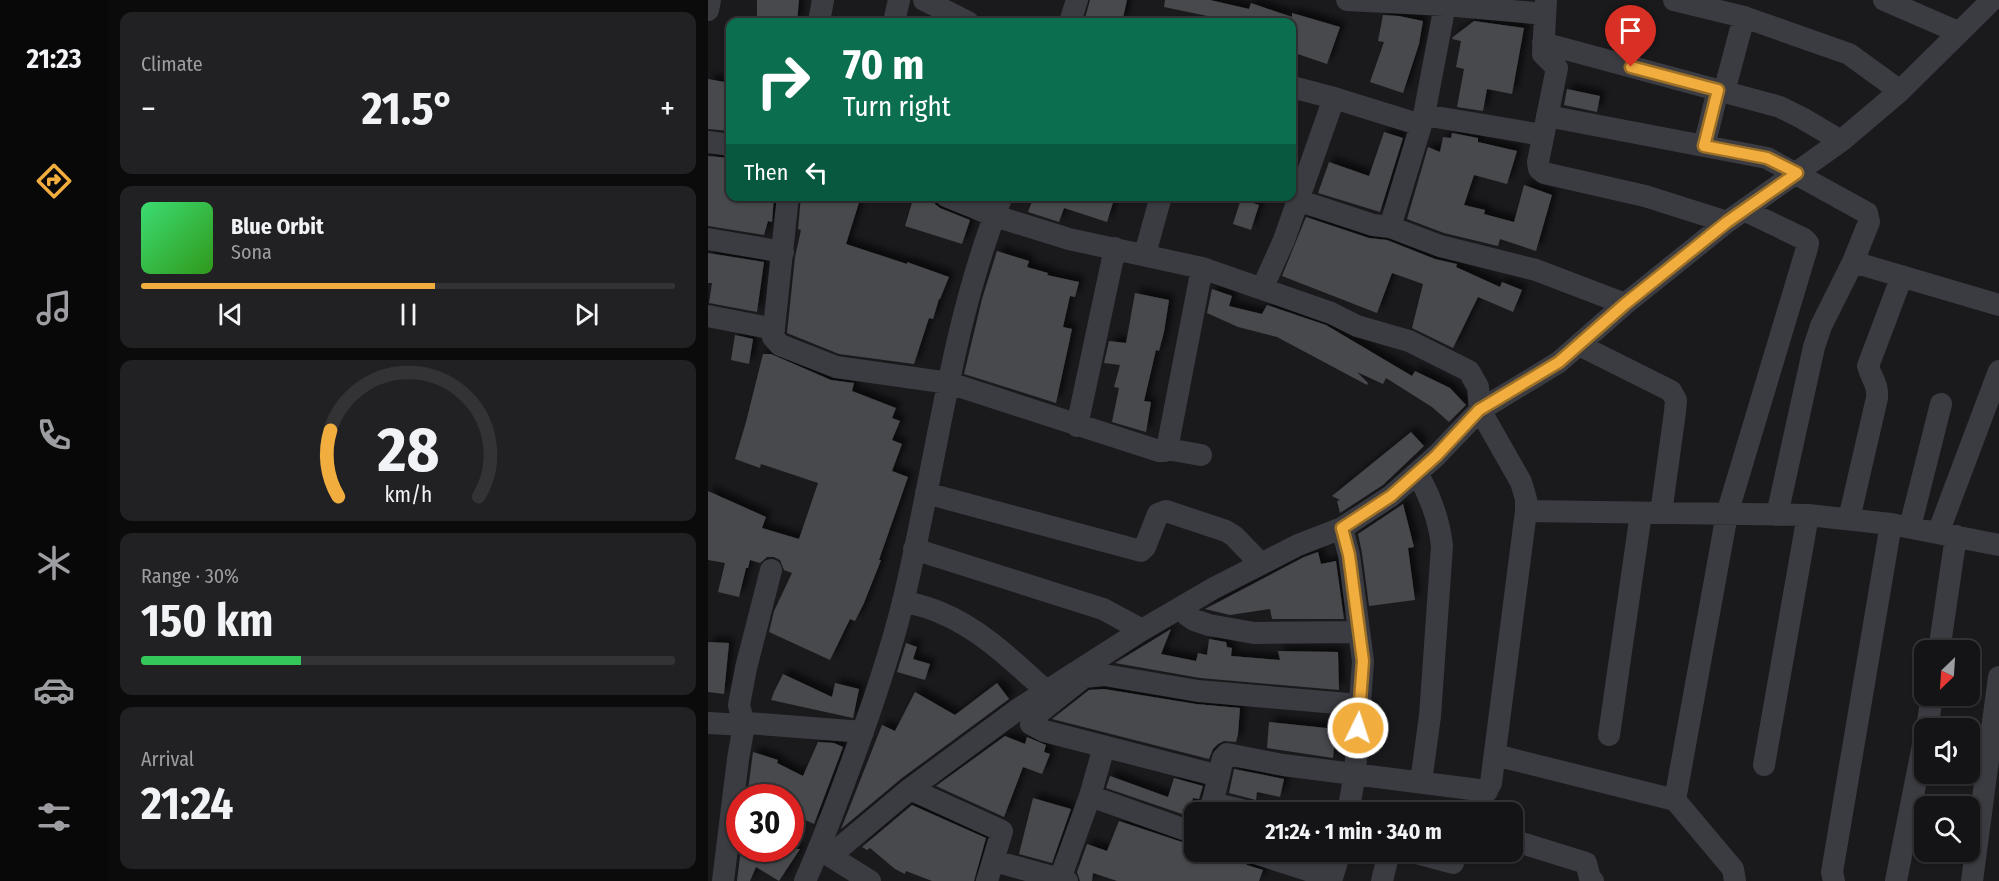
<!DOCTYPE html>
<meta charset="utf-8">
<style>
body{margin:0;font-family:"Fira Sans Condensed",sans-serif;background:#212123;color:#f1f3f6;height:100vh;display:flex;flex-direction:column;font-size:22px;white-space:nowrap}
*{box-sizing:border-box;margin:0}
p{font-size:20px;color:#9d9ea1}
.icon{flex:none;width:33px;height:33px;fill:none;stroke:currentColor;stroke-width:2;stroke-linecap:round;stroke-linejoin:round}
.map{position:relative;flex:1;overflow:hidden}
.sheet{display:flex;flex-direction:column;gap:12px;padding:12px;background:#0b0b0c;width:600px}
.sheet>*{flex:none}
.top-card{position:absolute;left:18px;top:18px;width:570px;height:183px;border-radius:12px;box-shadow:0 2px 4px #0004,0 0 0 2px #333335;background:#0b6e4f;color:#fff;overflow:hidden}
.needle{width:39px;rotate:205deg}
.controls{position:absolute;left:1206px;top:640px;display:grid;gap:12px}
.controls a{display:grid;place-items:center;width:66px;height:66px;border-radius:12px;background:#141416;box-shadow:0 2px 4px #0004,0 0 0 2px #333335;font-size:30px}
.speed{position:absolute;left:18px;top:784px;display:flex;gap:12px;font-size:30px;font-weight:700;text-align:center}
.speed>*{display:grid;place-content:center;width:78px;height:78px;border-radius:50%;background:#141416;box-shadow:0 2px 4px #0004,0 0 0 2px #333335;line-height:1}
.speed .limit{border:9px solid #d22;background:#fff;color:#111}
.pin{position:absolute;display:grid;place-items:center;width:51px;height:51px;color:#fff;margin:-62px -26px;border-radius:50% 50% 50% 0;rotate:-45deg;box-shadow:0 0 6px #0007}
.pin .icon{rotate:45deg}
.me{position:absolute;width:66px;margin:-33px;rotate:4deg;stroke-linejoin:round;filter:drop-shadow(0 0 4px #0008)}
.turn{display:flex;align-items:center;gap:21px;height:126px;padding:0 18px;font-size:27px}
.turn .icon{width:78px;height:78px;stroke-width:2.5}
.turn b{display:block;font-size:42px;line-height:51px}
.then{display:flex;align-items:center;height:57px;padding:0 18px;background:#0003;gap:12px;font-size:22px}
.big{font-size:45px;font-weight:700;line-height:1.1}
.sheet .widget{flex:1;display:flex;flex-direction:column;justify-content:center;gap:9px;min-width:0;padding:0 21px;border-radius:12px;background:#212123}
.sheet .dial{align-items:center;gap:0}
.dial svg{height:156px;overflow:visible;fill:none;stroke:#333335;stroke-width:7;stroke-linecap:round;text-anchor:middle}
.dial text{fill:#f1f3f6;stroke:none}
.song{display:flex;align-items:center;gap:18px}
.cover{width:72px;height:72px;border-radius:9px;background:linear-gradient(135deg,hsl(140 70% 55%),hsl(110 70% 35%))}
.played{height:6px;border-radius:3px;background:linear-gradient(90deg,#f1ad3e 55%,#333335 55%)}
.keys{display:flex;justify-content:space-around;direction:ltr}
.heat{display:flex;justify-content:space-between;align-items:center;font-size:33px;direction:ltr}
.charge{height:9px;border-radius:4px;background:linear-gradient(90deg,#34c759 30%,#333335 0)}
.trip{position:absolute;left:476px;top:802px;width:339px;height:60px;border-radius:12px;background:#141416;box-shadow:0 2px 4px #0004,0 0 0 2px #333335;font-weight:700;line-height:60px;text-align:center}
main{display:flex;flex:1;min-height:0}
.dock{display:flex;flex-direction:column;width:108px;justify-content:space-around;align-items:center;background:#080809;color:#9d9ea1}
.dock .icon{width:42px;height:42px}
.dock .on{color:#f1ad3e}
.dock b{font-size:27px;color:#f1f3f6}
.map>svg:first-child{display:block}
</style>
<main>
<nav class="dock">
<b>21:23</b>
<svg class="icon on" aria-label="directions" viewBox="0 0 24 24"><path d="M12 3l9 9-9 9-9-9zM9 14v-3h6M13 9l2 2-2 2"/></svg>
<svg class="icon" aria-label="music" viewBox="0 0 24 24"><path d="M9 18V5l10-2v13"/><circle cx="6" cy="18" r="3"/><circle cx="16" cy="16" r="3"/></svg>
<svg class="icon" aria-label="phone" viewBox="0 0 24 24"><path d="M5 4h4l2 5-3 2q2 4 5 5l2-3 5 2v4C11 20 4 13 5 4z"/></svg>
<svg class="icon" aria-label="climate" viewBox="0 0 24 24"><path d="M12 3v18M4 7l16 10M4 17L20 7"/></svg>
<svg class="icon" aria-label="car" viewBox="0 0 24 24"><path d="M5 17H2v-5l4-1 3-4h7l3 4 3 1v5h-3M9 17h6M6 11h13"/><circle cx="7" cy="17" r="2"/><circle cx="17" cy="17" r="2"/></svg>
<svg class="icon" aria-label="filters" viewBox="0 0 24 24"><path d="M4 7h16M4 17h16"/><circle cx="9" cy="7" r="2"/><circle cx="15" cy="17" r="2"/></svg>
</nav>
<section class="sheet">
<div class="widget"><p>Climate</p>
<div class="heat"><a>−</a><b class="big">21.5°</b><a>+</a></div>
</div>
<div class="widget">
<div class="song"><i class="cover"></i><div><b>Blue Orbit</b><p>Sona</p></div></div>
<div class="played"></div>
<div class="keys"><svg class="icon" aria-label="previous" viewBox="0 0 24 24"><path d="M18 5L8 12l10 7zM5 5v14"/></svg><svg class="icon" aria-label="pause" viewBox="0 0 24 24"><path d="M8 5v14M16 5v14"/></svg><svg class="icon" aria-label="next" viewBox="0 0 24 24"><path d="M6 5l10 7-10 7zM19 5v14"/></svg></div>
</div>
<div class="widget dial"><svg viewBox="0 0 100 80">
<path d="M14 69A42 42 0 1 1 86 69"/>
<path d="M14 69A42 42 0 0 1 10 35" stroke="#f1ad3e"/>
<text x="50" y="56" font-size="32" font-weight="700">28</text>
<text x="50" y="72" font-size="11">km/h</text>
</svg></div>
<div class="widget"><p>Range · 30%</p><b class="big">150 km</b><div class="charge"></div></div>
<div class="widget"><p>Arrival</p><b class="big">21:24</b></div>
</section>
<div class="map">
<svg width="1291" height="881" viewBox="0 0 1291 881">
<defs>
<filter id="shadow"><feDropShadow dx="5.5" dy="-5.5" stdDeviation="3" flood-color="#0009"/></filter>
</defs>
<rect width="100%" height="100%" fill="#1a1a1d"/>
<!-- building -->
<path fill="#47484d" filter="url(#shadow)" d="M49 0H91L89 22H49Z
M382 0H419L414 22H376Z
M457 0H502L541 9 543 3 584 17V13L632 27 619 64 584 52V22H528L456 7Z
M675 15 691 16 715 21 711 44 695 93 662 82 676 42 670 41Z
M766 21 816 28 804 94 779 89 775 111 749 107 756 69 748 67 753 41 744 39 745 37Z
M0 79 22 83V131L0 129Z
M859 89 892 96 889 112 856 105Z
M676 132 695 138 672 212 610 193 621 162 661 176Z
M744 133 770 138V142L809 151 799 184 766 175 756 205 777 210 776 214 806 222 816 185 844 195 828 251 792 239 790 246 736 233 699 219 720 147 732 152 735 137 743 138Z
M0 156 22 158V196H66L64 222 60 221 56 235 0 226Z
M93 196H153L138 244 199 264V262L241 277 232 299H231L225 319 221 318 206 364 131 354 79 333 87 257 93 230 90 229Z
M206 196H225L227 204 232 208 262 220 254 244 197 226Z
M326 196H407L399 222 356 208 351 222 320 212Z
M533 199 551 205 543 230 525 224Z
M598 217 661 238 679 240 727 259 749 264 748 267 792 287 794 282 814 290 805 312 770 297 745 348 704 328 715 284 684 273 669 313 574 276Z
M289 251 321 261 319 267 340 273 339 275 371 282 367 297 362 296 355 327 364 329 348 403 256 374 274 299Z
M0 253 56 262 49 312 1 303 4 283H0Z
M504 289 524 296 521 306 554 314 559 305 618 325 704 376 707 371 742 388 758 405 741 422 724 407 678 378 675 384 649 372 660 383 659 385 569 337 530 327 499 313Z
M427 293 461 300 456 332 451 351 448 350 436 401 443 402 438 432 404 422 411 388 406 387 412 365 396 363 401 341 418 343Z
M27 335 45 339 41 364 23 360Z
M55 354H63L123 380 146 383 144 391 188 408 184 418 192 421 184 440 194 444 184 471 200 477 171 560H173L156 603 147 621 142 619 122 660 61 632 66 611 84 573 76 570 72 560 66 557H59L52 563 42 560 40 568H38L31 597 10 592 17 563 0 560V491L58 517 54 528 91 539 110 483 53 464 52 468 27 459 38 422Z
M703 432 716 446 675 485 632 513 629 501 632 500 624 496Z
M695 504 706 547 700 548 707 600 661 606 654 553 650 534Z
M610 552 613 564 628 561 636 619H564L562 609 522 615 497 609 596 557Z
M463 629 453 654 488 661 490 653 499 655 501 639 518 642 519 647 524 648 523 656 572 660 570 651 630 652 631 690 492 678 407 663Z
M0 642 21 643 16 694 0 692Z
M198 643 209 647 205 659 222 664 217 680 189 672Z
M75 674 124 697 127 683 151 689 145 718 63 700 66 692Z
M289 683 301 699 194 778 133 829 174 725 187 731 207 692 247 715Z
M396 689 488 704 532 708 530 734 528 742 516 741 510 744 505 749 501 759 344 719 381 690Z
M561 722 628 729 625 758 559 748Z
M297 736 317 744 319 737 338 745 336 752 342 754 334 774 315 767 296 817 228 786Z
M110 742 126 743 135 747 106 824 82 813V798H39L45 752 70 760 69 763 95 776Z
M526 769 576 779 572 797 549 792 548 800 521 793Z
M402 776 460 797 466 778 495 786 491 799 485 798 480 816 398 788Z
M325 798 363 809 344 863 311 854Z
M204 805 278 838 266 881H224L198 871 197 874 187 869 162 848 159 850 154 847Z
M411 821 486 846V852H518L532 857 539 865 555 870 551 881H409L385 873 384 881H372L369 872 379 844 399 851Z
M33 849H92L71 881 48 867 42 881H29Z"/>
<g fill="none" stroke-linecap="round" stroke-linejoin="round">
<!-- minor -->
<path stroke="#3b3c42" stroke-width="22" d="M216 0 260 22
M639 0 737 5 837 14
M838 0 835 54 849 68 830 162 831 169 836 173 937 196 1019 222
M966 0 1036 17 1141 54 1192 91
M1176 0 1250 32
M0 10 2 0
M111 22 115 0
M186 22 191 0
M362 22 369 0
M835 43 1072 107 1094 118 1133 141
M584 87 626 98 713 125
M1016 92 1036 17
M716 115 835 135
M839 116 1059 158 1159 213 1161 222 1145 262 1113 326 1106 347 1069 515
M0 142 22 145
M996 146 1010 90
M80 196 65 337 72 345 128 367 241 383 451 451H456L459 449 493 455
M238 196 287 216 361 239 494 268 623 313 649 326 701 341 761 371 770 387 772 410 813 482 818 499V511L783 783 765 813
M589 200 665 225 682 227 732 246 828 270 917 304
M682 227 716 115 737 5
M0 239 75 252
M437 254 453 196
M1145 262 1291 305
M554 289 576 240 626 98
M0 316 66 329
M871 345 963 391 968 400 967 412 953 513
M369 426 407 248
M459 449 494 268
M709 473C723 497 731 519 734 546L722 716 713 782
M218 493 433 551 437 547 450 514 458 511 518 531 526 536 553 564
M818 511 1100 515 1183 524 1291 545
M1141 519 1169 398C1170 383 1164 380 1160 366L1194 276
M1202 527 1233 404
M634 528 641 555 655 661 647 773 640 813
M1230 533 1291 371
M206 549 395 609 434 630
M195 601C207 604 220 607 231 612 273 629 305 661 338 691
M474 607 479 615 486 620 501 625 546 633 651 632
M1231 651 1248 536
M0 723 36 725 40 723 155 732
M1219 729 1224 696
M901 735 933 513
M787 755 967 800 1025 869 1027 881
M1056 765 1100 515
M511 776 336 731 323 724 324 718 376 677 396 675 490 691 652 705
M202 789 294 831 279 881
M382 796 486 833
M967 800 1019 514 1099 248 1100 243 1096 239 1036 210
M504 803 545 813
M502 813 515 758 519 754 575 765 779 791
M804 840 878 863 882 878 885 881
M111 849 162 881
M544 852 624 878
M704 852 745 863
M122 856 202 789 309 710 434 630 506 588 590 545 634 528 683 496 728 456 772 410 851 362 917 304 1019 222 1133 141 1192 91 1284 0
M286 861 359 881
M352 879 382 796 396 747
M15 881 30 759 36 725 31 705 38 668 63 570
M97 881C114 843 128 805 142 767 162 713 181 658 195 602 228 467 242 326 294 196
M623 881 632 852
M674 881 681 852
M1126 881 1124 872 1183 524
M1188 881 1216 740
M1264 881 1291 677"/>
</g>
<g fill="none" stroke-linecap="round" stroke-linejoin="round">
<!-- route casing -->
<g stroke="#9d7028" stroke-width="15">
<path id="route" d="M650 728 655 661 641 555 634 528 683 496 728 456 771 410 851 362 917 304 1019 222 1089 173 1059 158 996 146 1010 90 923 67"/>
</g>
<!-- route -->
<use href="#route" stroke="#f1ad3e" stroke-width="10"/>
</g>
</svg>
<div class="controls">
<a><svg class="needle" viewBox="-14 -14 28 28"><path d="M0-13l5 13h-10z" fill="#e53935"/><path d="M0 13l5-13h-10z" fill="#9d9ea1"/></svg></a>
<a><svg class="icon" aria-label="sound" viewBox="0 0 24 24"><path d="M4 9h4l5-4v14l-5-4H4zM17 9q2 3 0 6"/></svg></a>
<a><svg class="icon" aria-label="search" viewBox="0 0 24 24"><circle cx="10" cy="10" r="6"/><path d="M15 15l6 6"/></svg></a>
</div>
<div class="speed"><div class="limit">30</div></div>
<div class="pin" style="left:923px;top:67px;background:#d93025"><svg class="icon" aria-label="arrive" viewBox="0 0 24 24"><path d="M6 21V4h12l-3 4 3 4H6"/></svg></div>
<svg class="me" style="left:650px;top:728px" viewBox="-20 -20 40 40"><circle r="17" fill="#f1ad3e" stroke="#fff" stroke-width="3"/><path d="M0-11L8 9 0 5-8 9z" fill="#fff"/></svg>
<div class="trip">21:24 · 1 min · 340 m</div>
<div class="top-card">
<div class="turn"><svg class="icon" aria-label="right" viewBox="0 0 24 24"><path d="M7 20v-9h11M14 6l5 5-5 5"/></svg><div><b>70 m</b>Turn right</div></div>
<div class="then">Then<svg class="icon" aria-label="left" viewBox="0 0 24 24"><path d="M17 20v-9H6M10 6l-5 5 5 5"/></svg></div>
</div>
</div>
</main>
